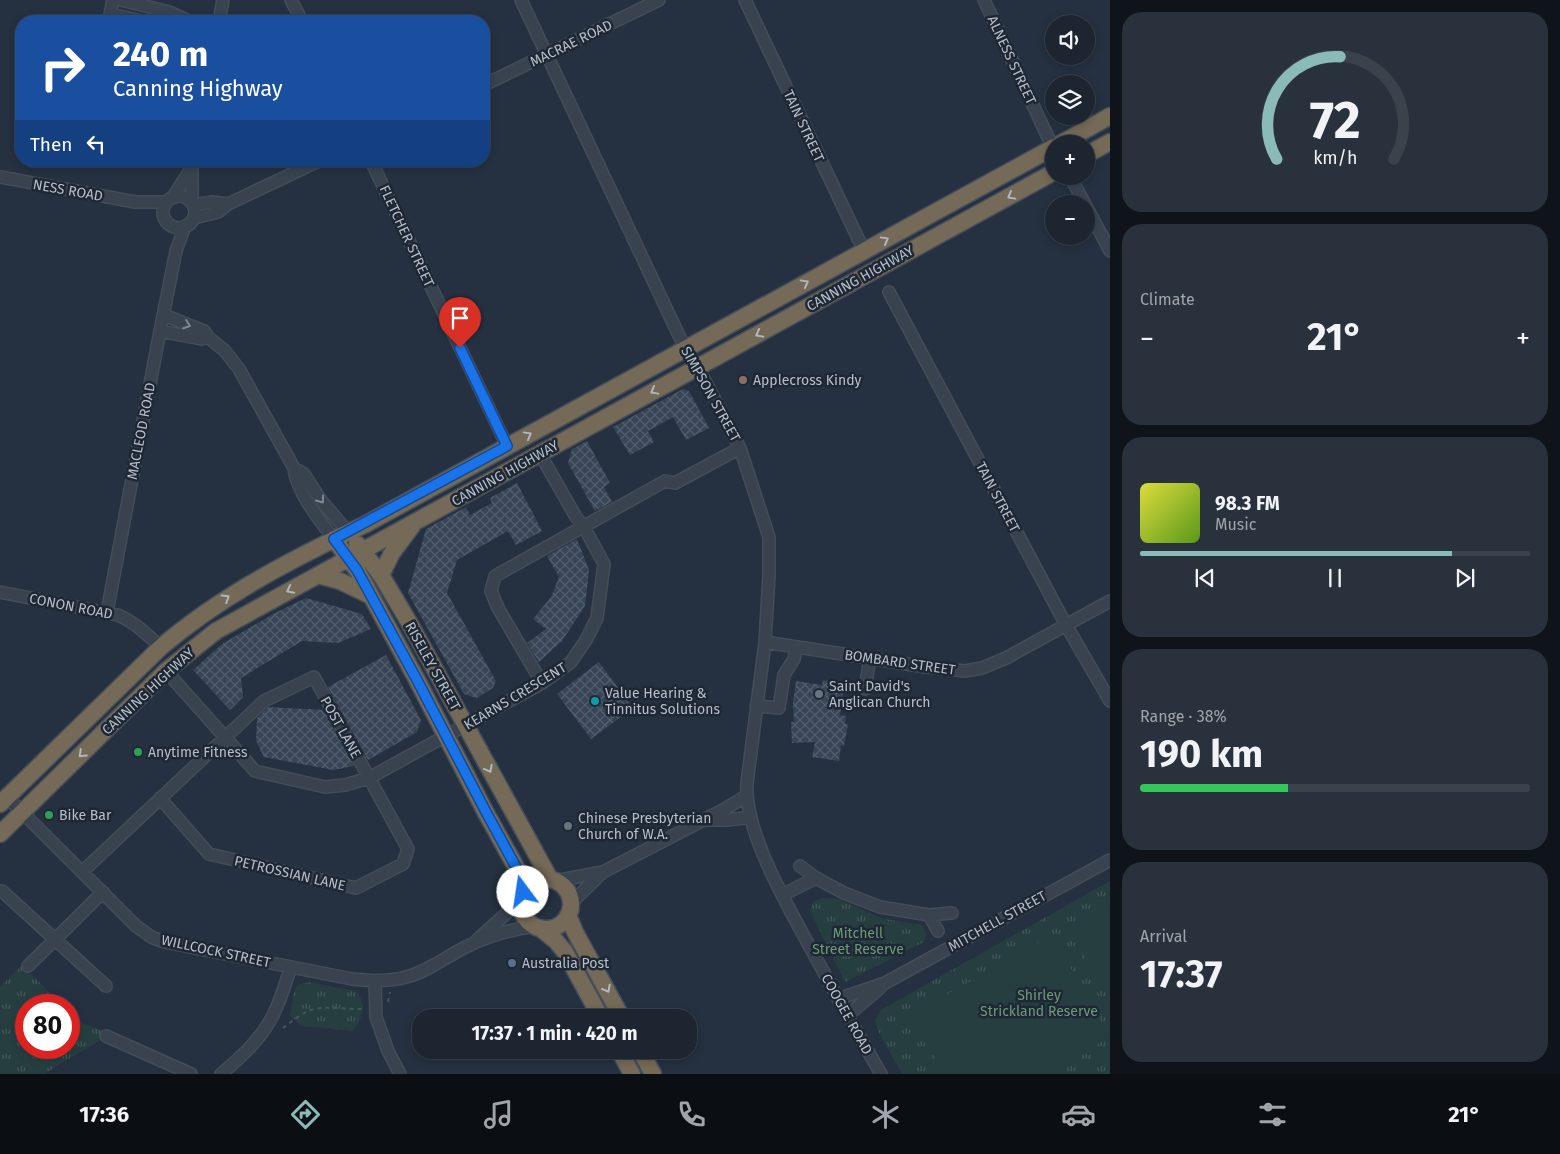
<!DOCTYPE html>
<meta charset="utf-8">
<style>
body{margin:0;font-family:"Fira Sans",sans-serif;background:#29313c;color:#f1f3f6;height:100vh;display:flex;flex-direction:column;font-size:19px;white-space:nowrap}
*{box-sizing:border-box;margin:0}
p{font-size:16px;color:#a0a5ab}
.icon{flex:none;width:28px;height:28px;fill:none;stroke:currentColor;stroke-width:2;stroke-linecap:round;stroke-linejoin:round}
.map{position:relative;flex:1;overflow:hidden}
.details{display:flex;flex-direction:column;gap:12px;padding:12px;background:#0f141a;width:450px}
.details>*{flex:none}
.banner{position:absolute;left:15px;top:15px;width:475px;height:152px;border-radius:20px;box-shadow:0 2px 8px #0003,0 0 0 1px #3a424c;background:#1a4fa0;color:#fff;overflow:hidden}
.fabs{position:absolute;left:1045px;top:15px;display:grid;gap:10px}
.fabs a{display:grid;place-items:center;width:50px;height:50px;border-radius:50%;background:#1c2530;box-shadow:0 2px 8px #0003,0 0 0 1px #3a424c;font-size:25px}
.speed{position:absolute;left:15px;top:994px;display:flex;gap:10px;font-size:25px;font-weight:700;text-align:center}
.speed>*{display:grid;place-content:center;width:65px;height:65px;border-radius:50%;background:#1c2530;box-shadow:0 2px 8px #0003,0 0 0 1px #3a424c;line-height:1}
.speed .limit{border:8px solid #d22;background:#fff;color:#111}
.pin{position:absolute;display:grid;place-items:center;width:42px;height:42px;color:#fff;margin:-51px -21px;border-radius:50% 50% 50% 0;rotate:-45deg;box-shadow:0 0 5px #0007}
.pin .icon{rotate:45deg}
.me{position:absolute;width:55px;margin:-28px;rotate:346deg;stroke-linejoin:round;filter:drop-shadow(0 0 4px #0008)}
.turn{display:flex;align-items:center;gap:18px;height:105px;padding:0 15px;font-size:22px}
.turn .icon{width:65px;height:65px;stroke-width:2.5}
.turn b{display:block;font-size:35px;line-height:42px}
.then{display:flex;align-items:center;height:48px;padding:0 15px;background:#0003;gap:10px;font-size:19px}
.big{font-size:38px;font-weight:700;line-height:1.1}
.details .widget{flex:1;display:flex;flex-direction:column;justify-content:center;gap:8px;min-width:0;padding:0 18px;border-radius:20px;background:#29313c}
.details .dial{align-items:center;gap:0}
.dial svg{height:130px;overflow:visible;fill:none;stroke:#3a424c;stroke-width:7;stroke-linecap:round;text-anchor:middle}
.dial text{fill:#f1f3f6;stroke:none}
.song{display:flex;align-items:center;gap:15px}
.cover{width:60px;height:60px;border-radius:8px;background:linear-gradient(135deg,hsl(60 70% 55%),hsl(90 70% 35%))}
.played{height:5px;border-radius:2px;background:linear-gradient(90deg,#8bbbb9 80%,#3a424c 80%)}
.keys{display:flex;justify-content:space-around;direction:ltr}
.heat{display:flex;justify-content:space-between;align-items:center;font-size:28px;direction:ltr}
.charge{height:8px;border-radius:4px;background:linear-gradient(90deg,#34c759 38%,#3a424c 0)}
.trip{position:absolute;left:412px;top:1009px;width:285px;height:50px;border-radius:20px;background:#1c2530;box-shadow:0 2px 8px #0003,0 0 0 1px #3a424c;font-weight:700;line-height:50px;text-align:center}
.tab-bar{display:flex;height:80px;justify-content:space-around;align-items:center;background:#0b0f13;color:#a0a5ab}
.tab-bar .icon{width:35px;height:35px}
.tab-bar .active{color:#8bbbb9}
.tab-bar b{font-size:22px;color:#f1f3f6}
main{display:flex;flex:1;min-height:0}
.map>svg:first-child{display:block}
</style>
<main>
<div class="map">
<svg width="1110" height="1074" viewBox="0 0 1110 1074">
<defs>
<pattern id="park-tufts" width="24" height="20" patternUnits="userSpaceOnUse" patternTransform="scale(1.25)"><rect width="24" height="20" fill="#273e41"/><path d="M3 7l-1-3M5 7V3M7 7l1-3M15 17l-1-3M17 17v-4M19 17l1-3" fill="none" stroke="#44585b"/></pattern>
<pattern id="building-cross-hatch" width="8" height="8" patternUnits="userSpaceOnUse" patternTransform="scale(1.25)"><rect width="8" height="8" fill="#374556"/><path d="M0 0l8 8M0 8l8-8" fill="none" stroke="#525e6d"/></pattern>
</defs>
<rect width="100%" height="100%" fill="#253140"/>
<!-- park -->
<path fill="url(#park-tufts)" d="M1110 881V1074H902L878 1031 875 1021 881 1010Z
M823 898 838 899 884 919 923 925 926 935 924 942 845 982 810 911 813 901Z
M22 965 62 1005H26V1048H69V1012L77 1021 110 1034 44 1074H0V987Z
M309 982 355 991C368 1002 362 1020 353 1031L301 1026 290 1015 294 993 298 985Z"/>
<!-- garden -->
<path fill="#273e41" d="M1110 903V998L1066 927Z
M1052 935 1110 1037 1045 1074H944L911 1015Z"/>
<!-- building -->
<path fill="url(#building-cross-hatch)" d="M683 389 689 391 709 428 686 440 673 417 648 431 654 442 630 455 613 427Z
M587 441 610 483 604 487 612 502 595 511 568 463 572 449Z
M517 483 542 531 516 545 508 531 457 560 447 593 496 681 493 688 477 698 464 694 408 593 426 529 466 507 470 515 492 503 490 498Z
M577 539 589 570 585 606 562 641 539 662 527 643 546 629 533 619 551 597 559 577 547 556Z
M306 598 362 614 371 629 338 643 302 641 241 678 243 697 230 710 193 670 222 644 275 613Z
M386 655 421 720 417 732 368 760 328 687Z
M599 662 633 708 591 739 557 694Z
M823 680 834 682 833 686 844 688 840 715 846 716 845 724H848L844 746 841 745 839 761 812 757 815 742 792 743 791 722H794L793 703 796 681 822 685Z
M268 707 324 710 354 766 333 770 264 757 256 741 257 718Z"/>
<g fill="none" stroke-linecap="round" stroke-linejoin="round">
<!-- minor casing -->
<g stroke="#434c59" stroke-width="14">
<path id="minor" d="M113 0 110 14 143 21
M121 0 169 12 189 21
M291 0 302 21
M521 0 682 342 703 377 740 448 769 537V575L765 642 747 783C744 830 783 897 805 938 830 984 855 1029 881 1074
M745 0 864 251
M984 0 1053 148
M219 21 223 0
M484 85 659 0
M371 161 507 446
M1070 176 1085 204
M0 177 135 202H166
M163 212a16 16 0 1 1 32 0a16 16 0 1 1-32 0Z
M173 197 191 169
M191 202C194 188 190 175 193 161
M193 205 212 202 228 204
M1086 206 1110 251
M194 218 218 212 228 204 319 161
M889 292 1066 625 1110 701
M164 315 204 331 208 337 225 351 239 369 294 468C296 491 320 521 334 539
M160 331 201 339 208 337
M294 468 304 474 320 499 348 532
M0 592 118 615C135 622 147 635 161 647
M107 612 160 331 176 251 185 226
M765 642 926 667 965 671 982 668 1006 658 1110 601
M166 671 255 771 325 787 345 785 369 778 542 683 571 662 586 640 597 618 604 564 584 527 576 517 540 454
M542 683 498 608 491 591 495 576 665 481 675 483 740 448
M865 689 870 658
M756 706 779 708 784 675 794 659 796 647
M7 797 136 926 153 938 165 942 352 979C370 981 388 982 406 977 430 971 449 954 472 944 491 935 514 929 535 926
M708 820H727L751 817
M800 866 816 878
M82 872 264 701 314 677 408 849 403 864 356 888 209 854 160 798
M555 881 603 872 725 809 746 796
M2 891 106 986
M782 895 816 878 844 893 880 907 929 915 938 931
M571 903 603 872
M929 915 952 913
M477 940 521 900
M28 966 103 892
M375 981 376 1017 388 1051 400 1074
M838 999 885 983 1110 860
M847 1016 880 988
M106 1036 191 1074
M221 1074C240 1058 259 1041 271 1019 280 1003 285 984 291 967"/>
</g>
<!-- highway casing -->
<g stroke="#444e5a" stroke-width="19">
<path id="highway" d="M1060 144 1110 116
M1086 155 1110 142
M334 539 357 570 417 680 486 813 522 878 523 892
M357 544 381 575 410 624 550 879
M318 575 340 581 371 596
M381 575 392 553 412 526
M0 804 161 647C222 595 294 558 366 524L1054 147
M0 834 166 671 216 631 1054 172
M521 904a25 25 0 1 1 50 0a25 25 0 1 1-50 0Z
M568 915 575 932 622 1018
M540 928 556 941 565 952 601 1018
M619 1050 632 1074
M640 1050 653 1074"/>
</g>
<!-- path -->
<path stroke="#405758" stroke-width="2" stroke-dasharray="4 4" stroke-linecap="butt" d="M388 1002 390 992
M283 1028C290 1023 298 1016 306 1012 322 1004 347 1010 365 1009"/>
<!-- minor -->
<use href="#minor" stroke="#39434f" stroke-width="11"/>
<!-- highway -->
<use href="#highway" stroke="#756957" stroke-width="16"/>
</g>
<!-- one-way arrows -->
<defs><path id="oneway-chevron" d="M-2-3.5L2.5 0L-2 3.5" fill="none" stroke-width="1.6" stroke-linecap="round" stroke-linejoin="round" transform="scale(1.25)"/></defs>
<g stroke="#b0b6be">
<use href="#oneway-chevron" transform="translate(1011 196) rotate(151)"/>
<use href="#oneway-chevron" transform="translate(885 240) rotate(-29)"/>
<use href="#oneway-chevron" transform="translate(805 283) rotate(-29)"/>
<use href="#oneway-chevron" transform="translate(759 334) rotate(151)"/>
<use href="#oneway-chevron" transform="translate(654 391) rotate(151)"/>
<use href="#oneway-chevron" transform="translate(528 435) rotate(-29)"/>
<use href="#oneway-chevron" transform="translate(290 590) rotate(152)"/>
<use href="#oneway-chevron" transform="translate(226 598) rotate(-32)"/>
<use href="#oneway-chevron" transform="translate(82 754) rotate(136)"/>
<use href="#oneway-chevron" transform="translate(489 769) rotate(61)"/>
<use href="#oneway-chevron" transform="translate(607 989) rotate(61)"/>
</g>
<g stroke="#7e8793">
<use href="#oneway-chevron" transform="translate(187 325) rotate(20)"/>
<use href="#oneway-chevron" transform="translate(321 500) rotate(54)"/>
</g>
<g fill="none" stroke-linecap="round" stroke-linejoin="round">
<!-- route casing -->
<g stroke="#114b97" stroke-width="12">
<path id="route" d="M460 348 507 446 334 539 357 570 417 680 486 812 522 878 523 892"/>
</g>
<!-- route -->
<use href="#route" stroke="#1a73e8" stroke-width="9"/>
</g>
<!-- markers -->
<circle fill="#8d6e63" stroke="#1e2835" stroke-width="2" cx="743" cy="380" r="5"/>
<g fill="#6b7280" stroke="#1e2835" stroke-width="2">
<circle cx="819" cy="694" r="5"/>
<circle cx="568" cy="826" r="5"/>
</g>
<circle fill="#0f9aa8" stroke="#1e2835" stroke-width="2" cx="595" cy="701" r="5"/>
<g fill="#2e9e5b" stroke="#1e2835" stroke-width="2">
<circle cx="138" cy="752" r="5"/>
<circle cx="49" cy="815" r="5"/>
</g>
<circle fill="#5c6f8a" stroke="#1e2835" stroke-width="2" cx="512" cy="963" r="5"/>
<g text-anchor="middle" stroke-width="5" stroke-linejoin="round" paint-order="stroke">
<!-- street labels -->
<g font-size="14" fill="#b6beca" stroke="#1e2835">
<text transform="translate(571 43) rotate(-26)" y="5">MACRAE ROAD</text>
<text transform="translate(1012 60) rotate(65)" y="5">ALNESS STREET</text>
<text transform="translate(804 126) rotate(65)" y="5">TAIN STREET</text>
<text transform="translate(68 190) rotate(10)" y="5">NESS ROAD</text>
<text transform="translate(407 236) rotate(65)" y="5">FLETCHER STREET</text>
<text transform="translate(860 278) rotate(-29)" y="5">CANNING HIGHWAY</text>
<text transform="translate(711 394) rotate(61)" y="5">SIMPSON STREET</text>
<text transform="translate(141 431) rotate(-79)" y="5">MACLEOD ROAD</text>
<text transform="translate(505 473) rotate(-29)" y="5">CANNING HIGHWAY</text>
<text transform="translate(998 497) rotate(62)" y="5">TAIN STREET</text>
<text transform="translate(71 606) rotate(11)" y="5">CONON ROAD</text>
<text transform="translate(900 662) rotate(8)" y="5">BOMBARD STREET</text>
<text transform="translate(433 666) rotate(61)" y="5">RISELEY STREET</text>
<text transform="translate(148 691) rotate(-43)" y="5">CANNING HIGHWAY</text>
<text transform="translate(515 696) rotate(-31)" y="5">KEARNS CRESCENT</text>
<text transform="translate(341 727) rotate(61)" y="5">POST LANE</text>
<text transform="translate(290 873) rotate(13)" y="5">PETROSSIAN LANE</text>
<text transform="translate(997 921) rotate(-29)" y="5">MITCHELL STREET</text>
<text transform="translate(216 951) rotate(12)" y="5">WILLCOCK STREET</text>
<text transform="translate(847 1014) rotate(61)" y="5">COOGEE ROAD</text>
</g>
<!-- poi labels -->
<g font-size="14" fill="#b6beca" stroke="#1e2835" text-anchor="start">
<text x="753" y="385">Applecross Kindy</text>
<text x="829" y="691">Saint David's<tspan x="829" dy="16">Anglican Church</tspan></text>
<text x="605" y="698">Value Hearing &amp;<tspan x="605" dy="16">Tinnitus Solutions</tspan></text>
<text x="148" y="757">Anytime Fitness</text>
<text x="59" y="820">Bike Bar</text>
<text x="578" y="823">Chinese Presbyterian<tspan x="578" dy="16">Church of W.A.</tspan></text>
<text x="522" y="968">Australia Post</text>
</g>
<!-- park labels -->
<g font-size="14" fill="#6d9b77" stroke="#1e2835">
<text x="858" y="938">Mitchell<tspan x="858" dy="16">Street Reserve</tspan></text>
<text x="1039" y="1000">Shirley<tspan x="1039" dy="16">Strickland Reserve</tspan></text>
</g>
</g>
</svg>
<div class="fabs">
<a><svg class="icon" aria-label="sound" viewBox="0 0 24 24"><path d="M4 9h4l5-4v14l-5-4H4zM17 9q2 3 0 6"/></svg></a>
<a><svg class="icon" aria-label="layers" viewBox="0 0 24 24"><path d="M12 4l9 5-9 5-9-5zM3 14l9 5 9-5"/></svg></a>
<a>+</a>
<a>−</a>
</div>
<div class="speed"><div class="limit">80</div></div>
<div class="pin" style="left:460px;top:348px;background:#d93025"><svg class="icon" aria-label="arrive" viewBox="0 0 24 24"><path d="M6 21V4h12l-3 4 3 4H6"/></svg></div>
<svg class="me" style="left:523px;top:892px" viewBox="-20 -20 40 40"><circle r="19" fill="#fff"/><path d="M0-13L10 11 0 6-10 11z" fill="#1a73e8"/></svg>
<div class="trip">17:37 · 1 min · 420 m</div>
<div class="banner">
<div class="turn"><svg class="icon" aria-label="right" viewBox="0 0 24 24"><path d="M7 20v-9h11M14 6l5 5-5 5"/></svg><div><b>240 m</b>Canning Highway</div></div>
<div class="then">Then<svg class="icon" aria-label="left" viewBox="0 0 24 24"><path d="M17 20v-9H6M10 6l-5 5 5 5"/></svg></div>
</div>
</div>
<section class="details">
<div class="widget dial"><svg viewBox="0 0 100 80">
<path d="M14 69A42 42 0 1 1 86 69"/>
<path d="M14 69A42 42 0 0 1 53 6" stroke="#8bbbb9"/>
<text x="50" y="56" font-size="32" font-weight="700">72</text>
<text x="50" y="72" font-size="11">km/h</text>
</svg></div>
<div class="widget"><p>Climate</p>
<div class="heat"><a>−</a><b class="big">21°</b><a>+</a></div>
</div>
<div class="widget">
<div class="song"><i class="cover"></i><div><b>98.3 FM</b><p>Music</p></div></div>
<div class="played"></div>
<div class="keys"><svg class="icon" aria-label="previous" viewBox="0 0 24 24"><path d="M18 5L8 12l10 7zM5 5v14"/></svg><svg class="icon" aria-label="pause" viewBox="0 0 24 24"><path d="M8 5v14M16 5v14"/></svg><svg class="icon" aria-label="next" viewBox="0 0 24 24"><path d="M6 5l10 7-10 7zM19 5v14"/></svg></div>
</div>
<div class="widget"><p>Range · 38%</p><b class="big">190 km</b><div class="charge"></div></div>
<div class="widget"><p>Arrival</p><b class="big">17:37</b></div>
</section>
</main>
<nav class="tab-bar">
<b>17:36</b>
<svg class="icon active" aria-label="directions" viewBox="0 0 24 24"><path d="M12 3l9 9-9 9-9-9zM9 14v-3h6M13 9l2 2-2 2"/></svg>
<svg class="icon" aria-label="music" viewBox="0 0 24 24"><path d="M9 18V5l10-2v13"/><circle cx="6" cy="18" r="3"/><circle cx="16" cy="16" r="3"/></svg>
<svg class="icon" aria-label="phone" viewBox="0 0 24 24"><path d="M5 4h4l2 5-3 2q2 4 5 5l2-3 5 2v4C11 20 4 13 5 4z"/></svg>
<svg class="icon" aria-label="climate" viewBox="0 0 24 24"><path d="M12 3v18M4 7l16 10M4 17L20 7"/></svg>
<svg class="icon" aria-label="car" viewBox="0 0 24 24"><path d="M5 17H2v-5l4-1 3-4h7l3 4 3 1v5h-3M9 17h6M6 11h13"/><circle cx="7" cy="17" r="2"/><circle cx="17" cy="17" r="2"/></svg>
<svg class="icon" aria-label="filters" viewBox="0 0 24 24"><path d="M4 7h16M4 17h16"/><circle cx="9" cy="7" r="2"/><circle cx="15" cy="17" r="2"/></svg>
<b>21°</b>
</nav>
